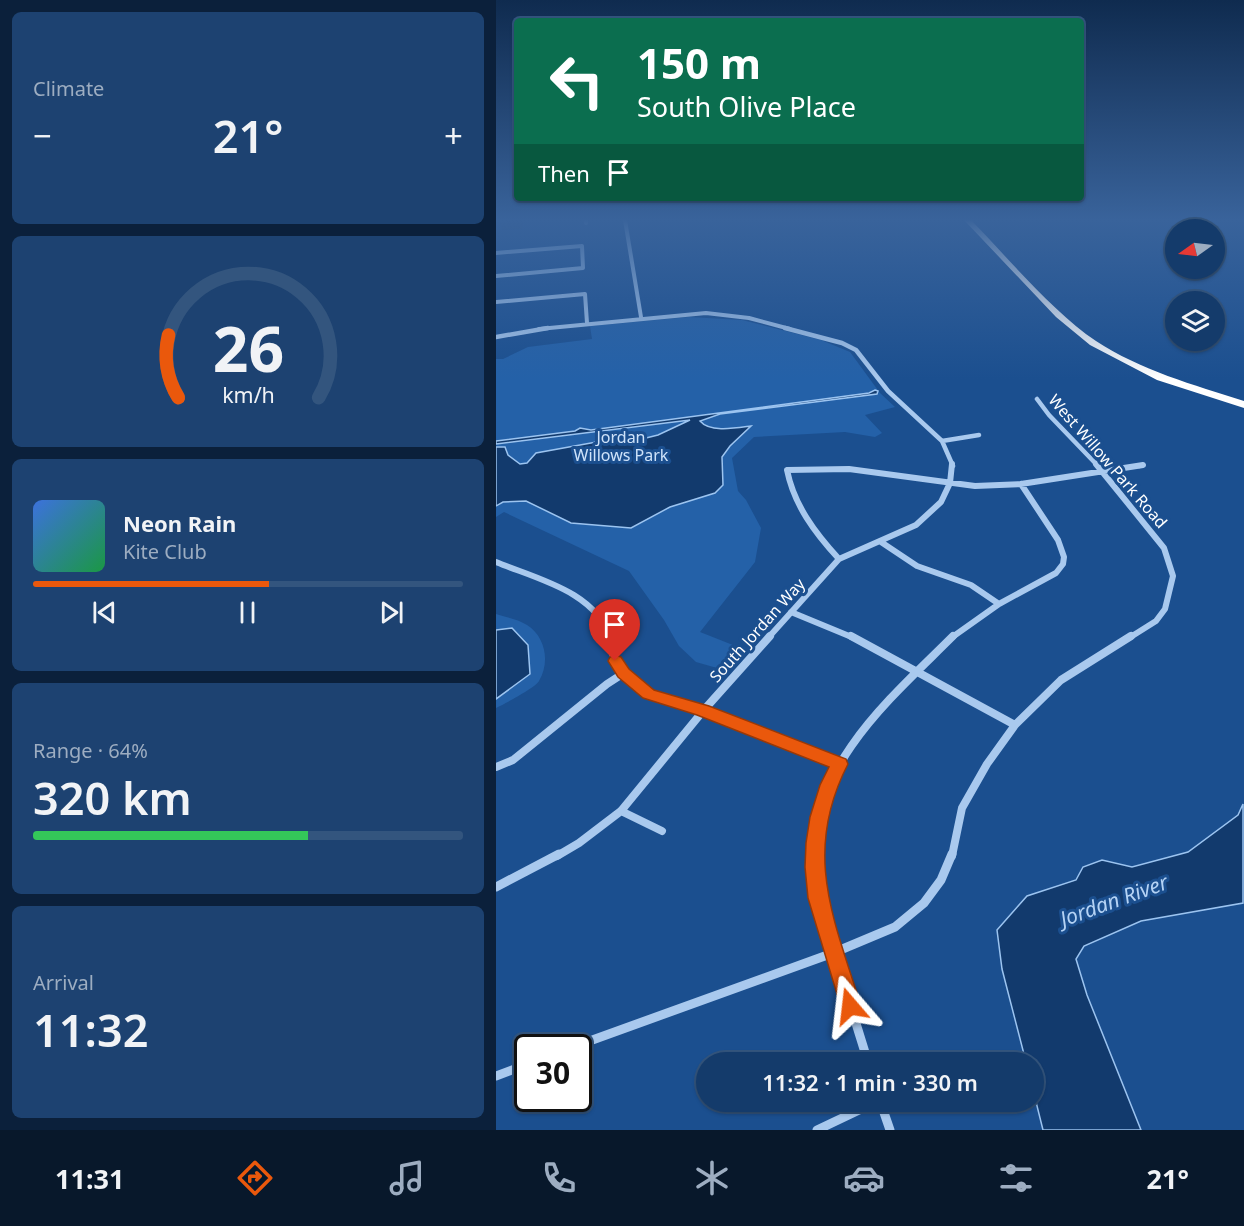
<!DOCTYPE html>
<meta charset="utf-8">
<style>
body{margin:0;font-family:"Noto Sans",sans-serif;background:#1d4271;color:#f1f3f6;height:100vh;display:flex;flex-direction:column;font-size:22px;white-space:nowrap}
*{box-sizing:border-box;margin:0}
p{font-size:20px;color:#9dadc1}
.icon{flex:none;width:33px;height:33px;fill:none;stroke:currentColor;stroke-width:2;stroke-linecap:round;stroke-linejoin:round}
.map{position:relative;flex:1;overflow:hidden}
.details{display:flex;flex-direction:column;gap:12px;padding:12px;background:#0b203b;width:496px}
.details>*{flex:none}
.guide{position:absolute;left:18px;top:18px;width:570px;height:183px;border-radius:6px;box-shadow:0 2px 4px #0004,0 0 0 2px #33557e;background:#0b6e4f;color:#fff;overflow:hidden}
.needle{width:39px;rotate:256deg}
.tools{position:absolute;left:669px;top:219px;display:grid;gap:12px}
.tools a{display:grid;place-items:center;width:60px;height:60px;border-radius:50%;background:#143b6b;box-shadow:0 2px 4px #0004,0 0 0 2px #33557e;font-size:30px}
.speed{position:absolute;left:18px;top:1034px;display:flex;gap:12px;font-size:30px;font-weight:700;text-align:center}
.speed>*{display:grid;place-content:center;width:78px;height:78px;border-radius:50%;background:#143b6b;box-shadow:0 2px 4px #0004,0 0 0 2px #33557e;line-height:1}
.speed .limit{border:3px solid #111;border-radius:9px;background:#fff;color:#111}
.pin{position:absolute;display:grid;place-items:center;width:51px;height:51px;color:#fff;margin:-62px -26px;border-radius:50% 50% 50% 0;rotate:-45deg;box-shadow:0 0 6px #0007}
.pin .icon{rotate:45deg}
.me{position:absolute;width:66px;margin:-33px;rotate:343deg;stroke-linejoin:round;filter:drop-shadow(0 0 4px #0008)}
.turn{display:flex;align-items:center;gap:21px;height:126px;padding:0 24px;font-size:27px}
.turn .icon{width:78px;height:78px;stroke-width:2.5}
.turn b{display:block;font-size:42px;line-height:51px}
.then{display:flex;align-items:center;height:57px;padding:0 24px;background:#0003;gap:12px;font-size:22px}
.big{font-size:45px;font-weight:600;line-height:1.1}
.details .widget{flex:1;display:flex;flex-direction:column;justify-content:center;gap:9px;min-width:0;padding:0 21px;border-radius:9px;background:#1d4271}
.details .dial{align-items:center;gap:0}
.dial svg{height:156px;overflow:visible;fill:none;stroke:#33557e;stroke-width:7;stroke-linecap:round;text-anchor:middle}
.dial text{fill:#f1f3f6;stroke:none}
.song{display:flex;align-items:center;gap:18px}
.cover{width:72px;height:72px;border-radius:9px;background:linear-gradient(135deg,hsl(220 70% 55%),hsl(140 70% 35%))}
.played{height:6px;border-radius:3px;background:linear-gradient(90deg,#ea580c 55%,#33557e 55%)}
.keys{display:flex;justify-content:space-around;direction:ltr}
.heat{display:flex;justify-content:space-between;align-items:center;font-size:33px;direction:ltr}
.charge{height:9px;border-radius:4px;background:linear-gradient(90deg,#34c759 64%,#33557e 0)}
.trip{position:absolute;left:200px;top:1052px;width:348px;height:60px;border-radius:30px;background:#143b6b;box-shadow:0 2px 4px #0004,0 0 0 2px #33557e;font-weight:600;line-height:60px;text-align:center}
.tabs{display:flex;height:96px;justify-content:space-around;align-items:center;background:#08182b;color:#9dadc1}
.tabs .icon{width:42px;height:42px}
.tabs .active{color:#ea580c}
.tabs b{font-size:27px;color:#f1f3f6}
main{display:flex;flex:1;min-height:0}
.map>svg:first-child{display:block}
</style>
<main>
<section class="details">
<div class="widget"><p>Climate</p>
<div class="heat"><a>−</a><b class="big">21°</b><a>+</a></div>
</div>
<div class="widget dial"><svg viewBox="0 0 100 80">
<path d="M14 69A42 42 0 1 1 86 69"/>
<path d="M14 69A42 42 0 0 1 9 37" stroke="#ea580c"/>
<text x="50" y="56" font-size="32" font-weight="700">26</text>
<text x="50" y="72" font-size="11">km/h</text>
</svg></div>
<div class="widget">
<div class="song"><i class="cover"></i><div><b>Neon Rain</b><p>Kite Club</p></div></div>
<div class="played"></div>
<div class="keys"><svg class="icon" aria-label="previous" viewBox="0 0 24 24"><path d="M18 5L8 12l10 7zM5 5v14"/></svg><svg class="icon" aria-label="pause" viewBox="0 0 24 24"><path d="M8 5v14M16 5v14"/></svg><svg class="icon" aria-label="next" viewBox="0 0 24 24"><path d="M6 5l10 7-10 7zM19 5v14"/></svg></div>
</div>
<div class="widget"><p>Range · 64%</p><b class="big">320 km</b><div class="charge"></div></div>
<div class="widget"><p>Arrival</p><b class="big">11:32</b></div>
</section>
<div class="map">
<svg width="748" height="1130" viewBox="0 0 748 1130">
<rect width="100%" height="100%" fill="#1b4f8f"/>
<!-- green -->
<path fill="#2461a8" d="M193 317 246 320 325 340 354 352 384 393 399 407 369 415 386 433 379 437 349 432 258 437 236 458 242 491 250 500 265 528 259 562 204 632 247 649 228 670 200 662 183 646 168 620 133 571 8 512 0 517V359H7L32 347 96 339 94 326Z
M0 614C9 617 22 619 31 625 50 637 54 663 43 681 39 688 8 704 0 708Z"/>
<!-- water -->
<path fill="#123a6d" stroke="#9cc4f0" stroke-width="1.5" d="M379 390 382 391 381 394 224 414 204 421C214 433 240 428 255 426L234 446 226 457 227 485 219 493 174 507 135 528 75 523 30 501 7 502 0 506V447H9L12 455 24 464 31 463 40 453 106 441 150 438 162 435 194 420 0 444V441L79 431 84 428 95 430 373 393Z
M16 628 32 645 34 674 0 699V630Z
M747 804V903L645 921 588 946 580 959 591 995 645 1130H547L537 1090V1062H530L506 969 501 930 531 896 580 880 587 867 606 860 636 867 692 852 742 815Z"/>
<g fill="none" stroke-linecap="round" stroke-linejoin="round">
<!-- street-far4 -->
<path stroke="#a9c9ee" stroke-width="4" d="M90 220V223
M129 220 145 317
M0 253 86 246 87 268 0 276
M0 302 89 294 91 323
M43 329 210 313 253 318 294 329"/>
<!-- street-far3 -->
<path stroke="#a9c9ee" stroke-width="4.5" d="M289 328 346 343 360 350 392 391 446 441 457 466
M0 337 52 328
M541 399 553 415 602 466
M446 441 483 435
M643 466 647 465"/>
<!-- street-far2 -->
<path stroke="#a9c9ee" stroke-width="6" d="M600 464 668 548 677 576 669 609 660 621 633 638
M385 542 421 566 475 585 503 604
M343 559C319 533 298 505 291 470L353 469 479 486 525 484 647 465
M0 562C38 578 102 592 113 638
M295 612 358 638
M272 638 343 559 420 525 445 502 454 483 456 464
M455 638 503 604 560 573 567 564 568 557 562 540 525 484"/>
<!-- street-far1 -->
<path stroke="#a9c9ee" stroke-width="8" d="M113 636 119 661 128 673 152 694 207 711 344 764
M355 636 519 725
M0 767 17 760 111 684 128 673
M125 811 166 831
M61 856 83 843 125 811 207 711 274 636
M319 856C316 763 397 696 457 636
M456 856 466 808 491 764 519 725 565 680 635 636"/>
<!-- street -->
<path stroke="#a9c9ee" stroke-width="9" d="M319 854 321 898 372 1062
M0 887 63 854
M77 1047 337 953 399 927 428 903 445 880 456 854
M0 1076 32 1064
M384 1101 394 1130
M321 1130 382 1101"/>
<!-- highway -->
<path fill="#fff" fill-rule="evenodd" d="M468 220H475C512 258 557 312 600 341 644 370 698 385 748 401V408L661 380 594 345 560 317Z"/>
</g>
<!-- shaded-wall -->
<path fill="#1d4779" d="M20 220H27L26 229 6 230 4 222Z"/>
<!-- sky -->
<linearGradient id="sky" x2="0" y2="1"><stop stop-color="#0f2b4f"/><stop offset="0.58" stop-color="#39639b"/><stop offset="1" stop-color="#39639b" stop-opacity="0"/></linearGradient>
<rect width="748" height="379" fill="url(#sky)"/>
<!-- route -->
<path fill="#ea580c" stroke="#983908" stroke-width="1.5" d="M119 655 125 657 133 669 158 690 213 706 350 759 352 764C306 853 338 919 365 1006L362 1014 354 1017 347 1014 312 898 309 867 310 843 314 817 324 785 333 767 201 715 147 698 122 677 112 661 114 657Z"/>
<g text-anchor="middle" stroke-width="6" stroke-linejoin="round" paint-order="stroke">
<!-- park labels -->
<g font-size="16" fill="#cfe3fa" stroke="#1b4f8f">
<text x="125" y="443">Jordan<tspan x="125" dy="18">Willows Park</tspan></text>
</g>
<!-- street labels -->
<g font-size="16" fill="#fff" stroke="#1b4f8f">
<text transform="translate(612 461) rotate(49)" y="6">West Willow Park Road</text>
<text transform="translate(261 630) rotate(-48)" y="6">South Jordan Way</text>
</g>
<!-- near-water labels -->
<g font-size="21" font-style="italic" fill="#b5d3f5" stroke="#1b4f8f">
<text transform="translate(618 901) rotate(-20)" y="7">Jordan River</text>
</g>
</g>
</svg>
<div class="tools">
<a><svg class="needle" viewBox="-14 -14 28 28"><path d="M0-13l5 13h-10z" fill="#e53935"/><path d="M0 13l5-13h-10z" fill="#9dadc1"/></svg></a>
<a><svg class="icon" aria-label="layers" viewBox="0 0 24 24"><path d="M12 4l9 5-9 5-9-5zM3 14l9 5 9-5"/></svg></a>
</div>
<div class="speed"><div class="limit">30</div></div>
<div class="pin" style="left:119px;top:661px;background:#d93025"><svg class="icon" aria-label="arrive" viewBox="0 0 24 24"><path d="M6 21V4h12l-3 4 3 4H6"/></svg></div>
<svg class="me" style="left:354px;top:1006px" viewBox="-20 -20 40 40"><path d="M0-17L14 15 0 8-14 15z" fill="#ea580c" stroke="#fff" stroke-width="4"/></svg>
<div class="trip">11:32 · 1 min · 330 m</div>
<div class="guide">
<div class="turn"><svg class="icon" aria-label="left" viewBox="0 0 24 24"><path d="M17 20v-9H6M10 6l-5 5 5 5"/></svg><div><b>150 m</b>South Olive Place</div></div>
<div class="then">Then<svg class="icon" aria-label="arrive" viewBox="0 0 24 24"><path d="M6 21V4h12l-3 4 3 4H6"/></svg></div>
</div>
</div>
</main>
<nav class="tabs">
<b>11:31</b>
<svg class="icon active" aria-label="directions" viewBox="0 0 24 24"><path d="M12 3l9 9-9 9-9-9zM9 14v-3h6M13 9l2 2-2 2"/></svg>
<svg class="icon" aria-label="music" viewBox="0 0 24 24"><path d="M9 18V5l10-2v13"/><circle cx="6" cy="18" r="3"/><circle cx="16" cy="16" r="3"/></svg>
<svg class="icon" aria-label="phone" viewBox="0 0 24 24"><path d="M5 4h4l2 5-3 2q2 4 5 5l2-3 5 2v4C11 20 4 13 5 4z"/></svg>
<svg class="icon" aria-label="climate" viewBox="0 0 24 24"><path d="M12 3v18M4 7l16 10M4 17L20 7"/></svg>
<svg class="icon" aria-label="car" viewBox="0 0 24 24"><path d="M5 17H2v-5l4-1 3-4h7l3 4 3 1v5h-3M9 17h6M6 11h13"/><circle cx="7" cy="17" r="2"/><circle cx="17" cy="17" r="2"/></svg>
<svg class="icon" aria-label="filters" viewBox="0 0 24 24"><path d="M4 7h16M4 17h16"/><circle cx="9" cy="7" r="2"/><circle cx="15" cy="17" r="2"/></svg>
<b>21°</b>
</nav>
